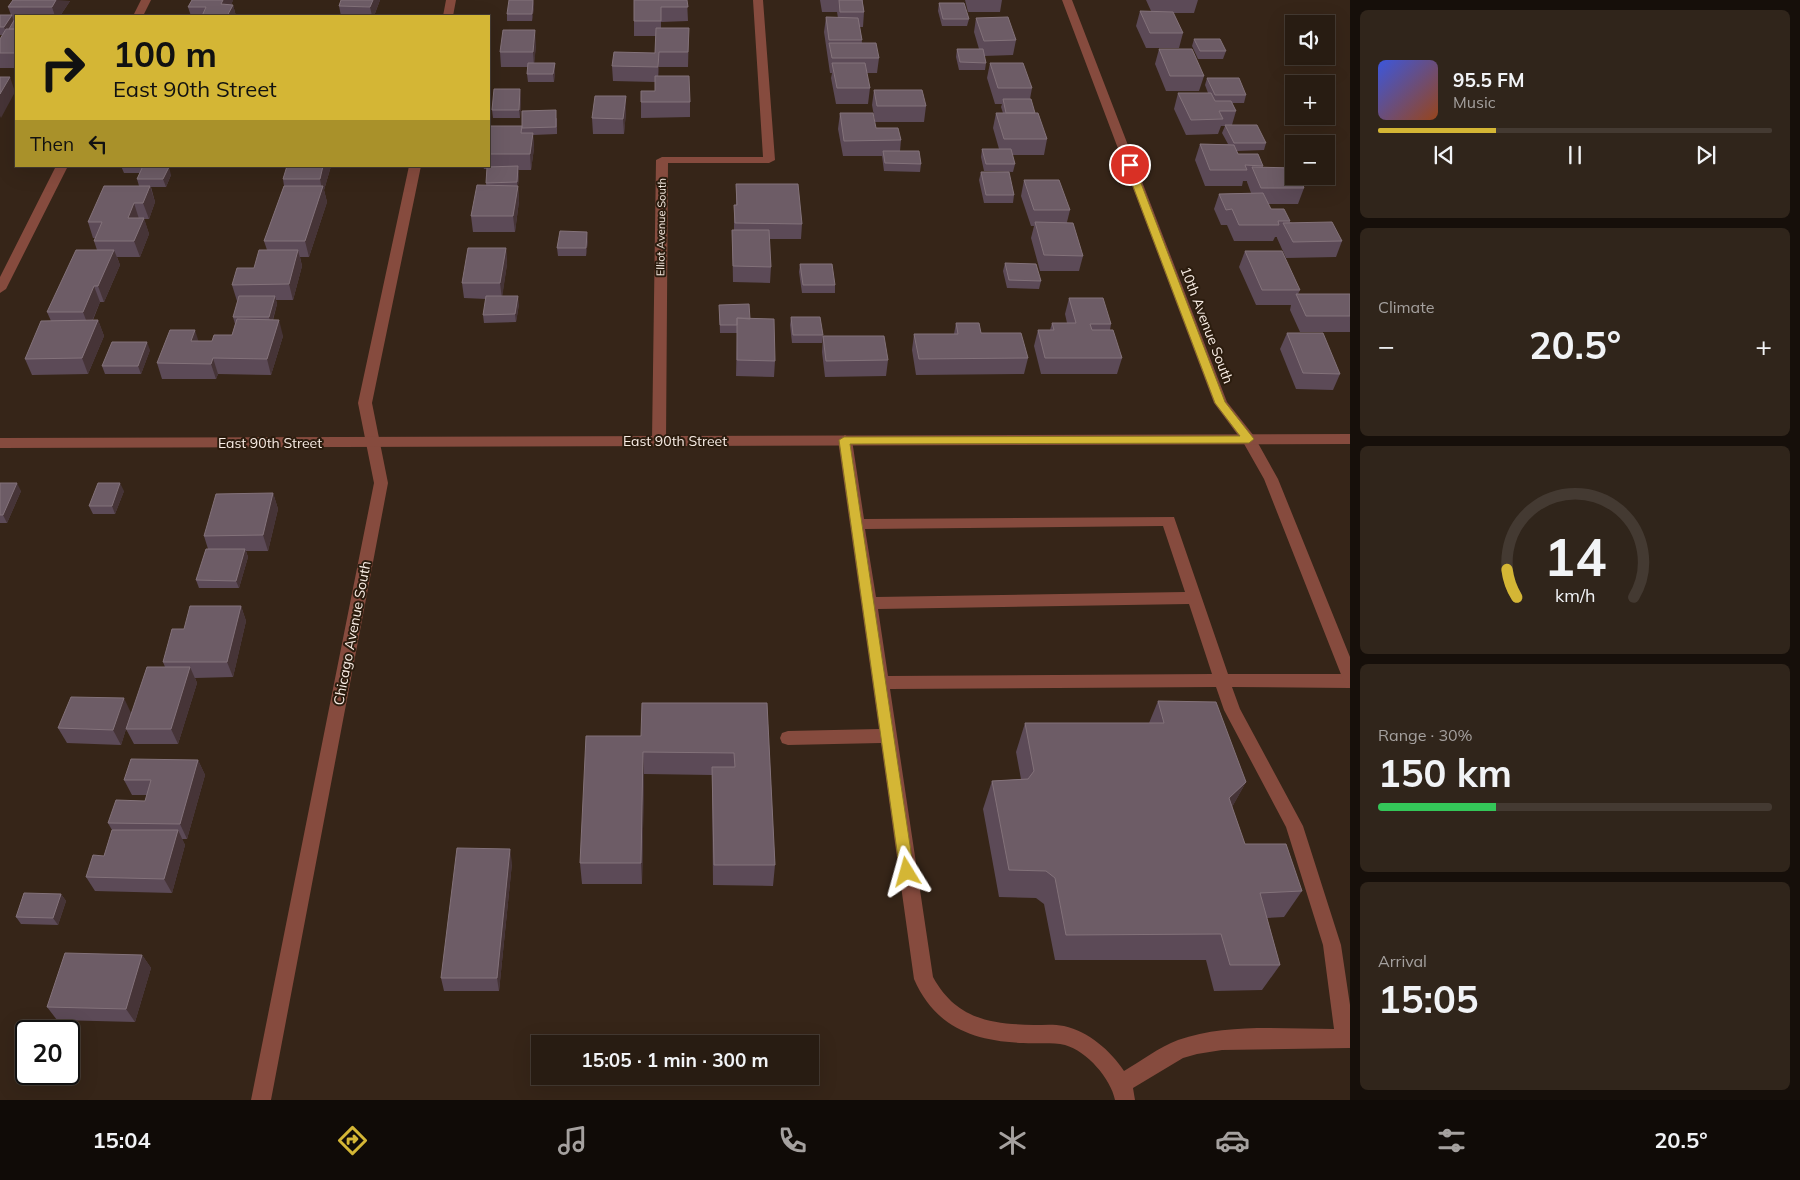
<!DOCTYPE html>
<meta charset="utf-8">
<style>
body{margin:0;font-family:Mulish,sans-serif;background:#30251b;color:#f1f3f6;height:100vh;display:flex;flex-direction:column;font-size:19px;white-space:nowrap}
*{box-sizing:border-box;margin:0}
p{font-size:16px;color:#a5a19f}
.icon{flex:none;width:28px;height:28px;fill:none;stroke:currentColor;stroke-width:2;stroke-linecap:round;stroke-linejoin:round}
.map{position:relative;flex:1;overflow:hidden}
.side{display:flex;flex-direction:column;gap:10px;padding:10px;background:#160f0a;width:450px}
.side>*{flex:none}
.top-card{position:absolute;left:15px;top:15px;width:475px;height:152px;border-radius:0px;box-shadow:0 5px 20px #0002,0 0 0 1px #443a32;background:#d4b635;color:#111;overflow:hidden}
.buttons{position:absolute;left:1285px;top:15px;display:grid;gap:10px}
.buttons a{display:grid;place-items:center;width:50px;height:50px;border-radius:0px;background:#281c12;box-shadow:0 5px 20px #0002,0 0 0 1px #443a32;font-size:25px}
.speed{position:absolute;left:15px;top:1020px;display:flex;gap:10px;font-size:25px;font-weight:700;text-align:center}
.speed>*{display:grid;place-content:center;width:65px;height:65px;border-radius:50%;background:#281c12;box-shadow:0 5px 20px #0002,0 0 0 1px #443a32;line-height:1}
.speed .limit{border:2px solid #111;border-radius:8px;background:#fff;color:#111}
.pin{position:absolute;display:grid;place-items:center;width:42px;height:42px;color:#fff;margin:-21px;border:2px solid #fff;border-radius:50%;box-shadow:0 1px 5px #0007}
.me{position:absolute;width:55px;margin:-28px;rotate:352deg;stroke-linejoin:round;filter:drop-shadow(0 0 4px #0008)}
.turn{display:flex;align-items:center;gap:18px;height:105px;padding:0 15px;font-size:22px}
.turn .icon{width:65px;height:65px;stroke-width:2.5}
.turn b{display:block;font-size:35px;line-height:42px}
.then{display:flex;align-items:center;height:48px;padding:0 15px;background:#0003;gap:10px;font-size:19px}
.big{font-size:38px;font-weight:700;line-height:1.1}
.side .tile{flex:1;display:flex;flex-direction:column;justify-content:center;gap:8px;min-width:0;padding:0 18px;border-radius:8px;background:#30251b}
.side .dial{align-items:center;gap:0}
.dial svg{height:130px;overflow:visible;fill:none;stroke:#443a32;stroke-width:7;stroke-linecap:round;text-anchor:middle}
.dial text{fill:#f1f3f6;stroke:none}
.song{display:flex;align-items:center;gap:15px}
.cover{width:60px;height:60px;border-radius:8px;background:linear-gradient(135deg,hsl(230 70% 55%),hsl(20 70% 35%))}
.played{height:5px;border-radius:2px;background:linear-gradient(90deg,#d4b635 30%,#443a32 30%)}
.keys{display:flex;justify-content:space-around;direction:ltr}
.heat{display:flex;justify-content:space-between;align-items:center;font-size:28px;direction:ltr}
.charge{height:8px;border-radius:4px;background:linear-gradient(90deg,#34c759 30%,#443a32 0)}
.trip{position:absolute;left:531px;top:1035px;width:288px;height:50px;border-radius:0px;background:#281c12;box-shadow:0 5px 20px #0002,0 0 0 1px #443a32;font-weight:700;line-height:50px;text-align:center}
.tab-bar{display:flex;height:80px;justify-content:space-around;align-items:center;background:#100b07;color:#a5a19f}
.tab-bar .icon{width:35px;height:35px}
.tab-bar .active{color:#d4b635}
.tab-bar b{font-size:22px;color:#f1f3f6}
main{display:flex;flex:1;min-height:0}
.map>svg:first-child{display:block}
</style>
<main>
<div class="map">
<svg width="1350" height="1100" viewBox="0 0 1350 1100">
<rect width="100%" height="100%" fill="#362518"/>
<g fill="none" stroke-linecap="round" stroke-linejoin="round">
<!-- service -->
<path fill="#864b3e" fill-rule="evenodd" d="M845 435 852 440 864 519 1174 517 1228 674H1350V688L1232 687 1240 709 1303 826 1341 945 1350 1005V1048L1222 1050 1197 1054 1183 1058 1133 1088 1135 1100H1115C1111 1079 1087 1051 1065 1045 1052 1042 1037 1044 1023 1043 973 1041 935 1027 914 979L881 743 788 745 782 743 780 738 782 733 788 731 879 729 838 440ZM1163 526 1185 592 876 597 865 529ZM1189 604 1212 674 888 676 878 609ZM1216 687 1224 710 1286 827 1323 945 1334 1029C1283 1029 1226 1023 1178 1040 1159 1047 1141 1061 1124 1071 1110 1050 1089 1032 1064 1026 1054 1024 1044 1025 1034 1025 990 1024 956 1019 933 977L890 689Z"/>
<!-- minor -->
<path fill="#864b3e" fill-rule="evenodd" d="M141 0H151L143 16H133Z
M446 0H456L453 16H443Z
M753 0H763L775 160 769 163H668L666 441 659 446 652 441 656 160 662 157H763Z
M1062 0H1072L1227 402 1254 436 1278 479 1350 657V684L1344 682 1342 677 1264 479 1243 442 1214 403Z
M56 166H68L6 289 0 293V277Z
M409 166H421L372 403 388 483 271 1100H251L374 483 358 403Z"/>
<!-- tertiary -->
<path fill="#864b3e" fill-rule="evenodd" d="M1350 434V444L0 448V438Z"/>
</g>
<!-- wall -->
<path fill="#5c4a57" d="M13 0 70 1 60 16H16V68H0V39L3 35H0V15H11L8 7Z
M192 0H233L231 5H233L236 16H191L188 7Z
M341 0H380L374 16H341L339 6Z
M533 0 534 7 532 21H507V14Z
M634 0H687L688 21 661 22V28H689L688 67H659L658 76 690 102V117L641 118V91H655V82L613 81 612 66 655 53 656 36H634Z
M820 0H863V4L864 12 863 27H860L862 43 879 58 877 73H867L870 88 868 104H836L831 78 832 73H830L824 32 826 17 838 18 837 12H822Z
M965 0H1002L1000 12H968Z
M1146 0H1198L1194 13H1173L1183 33 1179 48H1146L1136 26 1140 11H1151Z
M939 3 969 19 967 26H942L938 11Z
M976 18 1016 40 1013 55 984 56 986 63 985 70H959L956 57 957 49H979L974 32Z
M1194 39 1226 51 1223 59H1198L1192 46Z
M536 45 534 63H555V71L554 82H528L527 74 528 67H501L500 52Z
M1159 49 1204 76 1199 91H1166L1155 64Z
M990 63 1032 88 1030 99 1035 113 1047 139 1044 155H1012L1015 164 1013 172 984 171 981 157 982 149H999L993 128 996 113H1003L1001 107 1002 104H995L987 78Z
M1207 78 1246 95 1244 103H1232L1236 111 1232 125 1266 143 1264 150 1237 151 1238 154 1263 166V167L1304 188 1298 204H1268L1271 209 1290 221V222L1342 241 1336 257 1286 258 1277 238V237H1275L1273 241H1234L1227 225H1221L1214 209 1219 194 1251 193 1247 182V181H1243L1242 186H1205L1195 160 1200 144H1228L1222 133 1225 126H1221L1218 134 1186 135 1174 109 1178 93H1208L1205 85Z
M874 90 926 106 924 122H875L872 105Z
M521 97 520 118H493L492 110Z
M626 112 624 134H593L592 118Z
M840 113 876 128 901 140 900 151 921 164 920 172 884 171 882 156H843L838 129Z
M557 118V134L533 135 534 148 531 170H518L519 174 518 186 519 201 515 232H473L471 216 486 186 487 169H484L483 166H489V126H522L523 133 522 128Z
M121 166H162L171 175 166 187H151L155 202 149 219H144L149 234 140 257H117L120 265 104 302H100L93 320H98L104 336 88 374 32 375 25 359 51 321 47 312 97 250 94 241 95 238H93L88 222 139 186 137 179 140 173H124Z
M287 166H331L324 190 327 202 309 257H300L302 266 293 300H276L277 304 273 320 283 336 271 375 218 374 216 379H162L157 363 198 341H212L232 335 235 324 233 317 238 300 237 301 232 285 254 268 267 250 264 241 284 186 283 179Z
M981 172 1014 195 1013 203H984L979 180Z
M1024 180 1070 210 1067 222 1083 256 1079 271H1040L1031 238 1034 226H1031L1021 196Z
M736 184 802 224 801 239H769L771 267 770 283 733 282 732 230H734V205H736Z
M588 240 586 256H558L557 248Z
M506 248 507 264 502 296 519 304 516 322 484 323 483 315 486 299 464 298 462 283Z
M1245 251 1300 290 1298 294H1350V332H1300L1290 310 1291 305H1256L1239 267Z
M1005 263 1041 281 1039 289 1007 288 1003 271Z
M800 264 835 285V293H802L799 272Z
M1069 298 1111 324 1110 330 1122 358 1117 374H1041L1034 346 1038 330H1050L1052 323H1067L1065 314Z
M719 305 750 319 775 361 774 377 736 376 737 333H720Z
M791 317 823 335 822 343H792L790 325Z
M956 323 981 333 1028 358 1024 374 916 375 912 350 914 334H954Z
M1287 333 1340 374 1333 390 1296 389 1280 349Z
M823 336 888 360 886 376 825 377 822 352Z
M150 350 141 374H105L102 366Z
M0 483 21 491 7 523H0Z
M124 491 115 514H93L89 506Z
M273 493 278 509 268 551H246L248 557 239 588H199L196 580 208 549 204 536Z
M241 606 246 621 233 677 195 678 197 683 178 744H134L126 729 121 745 67 743 58 728 131 713 165 667 163 662 184 629Z
M1158 701 1246 782 1232 807 1245 844 1302 891 1284 917 1267 918 1280 965 1262 990 1214 991 1206 960H1055L1044 904 1036 898 999 897 983 809 992 781 1021 779 1016 752 1025 723H1149Z
M767 703 775 865 773 886 713 885 712 789V775L644 774 642 884H582L580 863 641 736Z
M198 760 205 775 187 839H182L185 845 172 893 95 891 86 877 104 856 112 830 108 823 145 801 147 795H132L124 780Z
M512 863 499 991H444L441 978Z
M61 894 66 901 58 925 21 924 16 917Z
M142 955 151 968 135 1022 57 1020 47 1007Z"/>
<!-- shaded-wall -->
<path fill="#463437" d="M56 0 70 1 60 16H55L52 7Z
M223 0H233L226 16 221 4Z
M373 0H380L374 16H372L370 7Z
M533 0 534 7 532 21V14Z
M233 5 236 16H227Z
M12 15 14 23 7 35 4 27Z
M535 30 536 45 534 67 533 52Z
M659 52V67L658 82V67Z
M555 63V71L554 82 553 74Z
M10 77 15 92 1 118 0 116V94Z
M520 89 521 97 520 118 519 110Z
M626 96V112L624 134 623 119Z
M533 133 534 148 531 170 530 154Z
M323 166H331L324 190 327 202 309 257 305 241 322 190 320 179Z
M518 166 519 174 518 186 519 201 515 232 513 216 517 189V182Z
M169 167 171 175 166 187 163 179Z
M150 186 155 202 149 219 143 203Z
M134 203 139 219 128 218Z
M144 218 149 234 140 257 134 241Z
M587 232 588 240 586 256V248Z
M506 248 507 264 502 299 500 283Z
M114 250 120 265 104 302 98 286Z
M298 250 302 266 293 300 289 284Z
M94 286 100 302 89 328 83 312Z
M275 296 277 304 271 325 269 317Z
M518 296 519 304 516 322 515 314Z
M98 320 104 336 88 374 82 358Z
M279 320 283 336 271 375 267 359Z
M195 330 200 346 191 341Z
M147 342 150 350 141 374 138 366Z
M213 358 218 374 216 379 211 364Z
M17 483 21 491 7 523 3 515Z
M120 483 124 491 115 514 112 506Z
M273 493 278 509 268 551 263 535Z
M245 549 248 557 239 588 236 581Z
M241 606 246 621 233 677 227 662Z
M190 667 197 683 178 744 171 729Z
M124 698 131 713 121 745 113 730Z
M643 752 644 774 642 884 641 863Z
M198 760 205 775 187 839 180 824Z
M1246 782 1231 809 1229 798Z
M178 830 185 845 172 893 164 879Z
M510 849 512 863 499 991 497 978Z
M61 894 66 901 58 925 53 918Z
M142 955 151 968 135 1022 126 1009Z"/>
<!-- building -->
<path fill="#6d5c66" stroke="#83727a" d="M13 0H56L52 7H8Z
M192 0H223L221 4 233 5 227 16H202L206 7H188Z
M341 0H373L370 7 339 6Z
M509 0H533L532 14H507Z
M634 0H687L688 7H661V21H634Z
M839 0H862L864 12H840Z
M939 3H964L969 19H943Z
M1140 11 1173 12 1183 33H1150Z
M0 15H12L4 27H0Z
M16 17V29H9Z
M826 17 858 18 862 40H829Z
M1008 17 1016 40 984 41 976 18Z
M656 28H689L688 52H659L658 67 612 66 614 52 655 53Z
M6 29H16V53H0V39Z
M503 30H535L533 52H500Z
M1194 39H1220L1226 51H1200Z
M829 43H876L879 58H832Z
M957 49H983L986 63 960 62Z
M1159 49H1192L1204 76H1170Z
M528 63H555L553 74H527Z
M832 63H865L870 88H837Z
M990 63H1023L1032 88H998Z
M655 76H689L690 102H641V91H655Z
M0 77H10L0 94Z
M1207 78H1239L1246 95H1215Z
M494 89H520L519 110H492Z
M874 90H922L926 106H877Z
M1178 93H1211L1215 101H1231L1236 111H1219L1223 119 1191 120Z
M595 96H626L623 119 592 118Z
M1003 99H1031L1035 113H1006Z
M556 110V127L522 128V111Z
M840 113H873L876 128H898L901 140 844 141Z
M996 113H1038L1047 139H1004Z
M1225 125H1257L1266 143H1234Z
M489 126H522L521 133H533L530 154H489Z
M1200 144 1234 145 1238 154H1258L1263 166 1245 165 1247 170H1210Z
M982 149H1011L1015 164H986Z
M883 151H919L921 164 885 163Z
M143 166 169 167 163 179H137Z
M287 166H323L320 179H283Z
M518 166 517 182 486 183 487 167Z
M1252 167 1294 168V176H1299L1304 188H1261Z
M981 172H1009L1014 195H986Z
M1024 180H1059L1070 210H1034Z
M736 184H798L802 224 735 223 734 205H737Z
M477 185 518 186 513 216H471Z
M104 186H150L143 203H134L128 218H144L134 241H94L102 222H88Z
M284 186H323L305 241H264Z
M1263 193 1271 209H1284L1290 221H1278L1279 225H1239L1232 209 1226 210 1219 194Z
M1035 222 1073 223 1083 256 1044 255Z
M1332 222 1342 241 1293 242 1283 223Z
M732 230H769L771 267 733 266Z
M560 231 587 232 586 248H557Z
M468 248H506L500 283H462Z
M76 250H114L98 286H94L83 312H47Z
M259 250H298L289 284 232 285 237 268H254Z
M1245 251H1282L1300 290H1262Z
M1005 263 1036 264 1041 281 1009 280Z
M800 264H832L835 285H803Z
M1296 294H1350V316H1306Z
M239 296H275L269 317H233Z
M486 296H518L515 314 483 315Z
M1069 298H1103L1111 324H1090L1092 330H1113L1122 358H1045L1038 330H1054L1052 323H1076Z
M749 304 750 319 737 318V325H720L719 305Z
M791 317H820L823 335H793Z
M737 318 774 319 775 361 737 360Z
M237 319 279 320 267 359 213 358 211 364 157 363 170 330H195L191 341H212L214 335H232Z
M98 320 82 358 25 359 41 321Z
M956 323H979L981 333H1021L1028 358 919 359 914 334H958Z
M1287 333H1323L1340 374 1303 373Z
M823 336H884L888 360 826 361Z
M112 342H147L138 366H102Z
M0 483H17L3 515H0Z
M98 483H120L112 506H89Z
M273 493 263 535 204 536 216 494Z
M206 549H245L236 581 196 580Z
M190 606H241L227 662H163L172 629H184Z
M147 667H190L171 729H126Z
M71 697 124 698 113 730 58 728Z
M1158 701 1216 702 1246 782 1229 798 1245 844H1286L1302 891 1260 893 1280 965H1230L1221 934 1066 935 1055 878 1046 871 1009 870 992 781 1028 779 1034 771 1025 723H1164Z
M642 703H767L775 865H714L712 767H735L734 753 643 752 641 863H580L586 736H641Z
M131 759 198 760 180 824 108 823 116 800 145 801 151 780H124Z
M112 830H178L164 879 86 877 93 855 104 856Z
M457 848 510 849 497 978H441Z
M24 893 61 894 53 918 16 917Z
M65 953 142 955 126 1009 47 1007Z"/>
<!-- route -->
<path fill="#d4b635" stroke="#8a7622" d="M1130 162 1134 165 1225 402 1254 439 1249 443 850 444 914 872 912 876 907 878 902 876 900 872 839 440 844 437 1240 436 1215 403 1125 165Z"/>
<g text-anchor="middle" stroke-width="4" stroke-linejoin="round" paint-order="stroke">
<!-- far-street labels -->
<g font-size="11" fill="#f9ede5" stroke="#2b1c0e">
<text transform="translate(661 227) rotate(-89)" y="4">Elliot Avenue South</text>
</g>
<!-- street labels -->
<g font-size="14" fill="#f9ede5" stroke="#2b1c0e">
<text transform="translate(1207 325) rotate(69)" y="5">10th Avenue South</text>
<text x="675" y="446">East 90th Street</text>
<text x="270" y="448">East 90th Street</text>
<text transform="translate(352 633) rotate(-79)" y="5">Chicago Avenue South</text>
</g>
</g>
</svg>
<div class="buttons">
<a><svg class="icon" aria-label="sound" viewBox="0 0 24 24"><path d="M4 9h4l5-4v14l-5-4H4zM17 9q2 3 0 6"/></svg></a>
<a>+</a>
<a>−</a>
</div>
<div class="speed"><div class="limit">20</div></div>
<div class="pin" style="left:1130px;top:165px;background:#d93025"><svg class="icon" aria-label="arrive" viewBox="0 0 24 24"><path d="M6 21V4h12l-3 4 3 4H6"/></svg></div>
<svg class="me" style="left:907px;top:872px" viewBox="-20 -20 40 40"><path d="M0-17L14 15 0 8-14 15z" fill="#d4b635" stroke="#fff" stroke-width="4"/></svg>
<div class="trip">15:05 · 1 min · 300 m</div>
<div class="top-card">
<div class="turn"><svg class="icon" aria-label="right" viewBox="0 0 24 24"><path d="M7 20v-9h11M14 6l5 5-5 5"/></svg><div><b>100 m</b>East 90th Street</div></div>
<div class="then">Then<svg class="icon" aria-label="left" viewBox="0 0 24 24"><path d="M17 20v-9H6M10 6l-5 5 5 5"/></svg></div>
</div>
</div>
<section class="side">
<div class="tile">
<div class="song"><i class="cover"></i><div><b>95.5 FM</b><p>Music</p></div></div>
<div class="played"></div>
<div class="keys"><svg class="icon" aria-label="previous" viewBox="0 0 24 24"><path d="M18 5L8 12l10 7zM5 5v14"/></svg><svg class="icon" aria-label="pause" viewBox="0 0 24 24"><path d="M8 5v14M16 5v14"/></svg><svg class="icon" aria-label="next" viewBox="0 0 24 24"><path d="M6 5l10 7-10 7zM19 5v14"/></svg></div>
</div>
<div class="tile"><p>Climate</p>
<div class="heat"><a>−</a><b class="big">20.5°</b><a>+</a></div>
</div>
<div class="tile dial"><svg viewBox="0 0 100 80">
<path d="M14 69A42 42 0 1 1 86 69"/>
<path d="M14 69A42 42 0 0 1 8 52" stroke="#d4b635"/>
<text x="50" y="56" font-size="32" font-weight="700">14</text>
<text x="50" y="72" font-size="11">km/h</text>
</svg></div>
<div class="tile"><p>Range · 30%</p><b class="big">150 km</b><div class="charge"></div></div>
<div class="tile"><p>Arrival</p><b class="big">15:05</b></div>
</section>
</main>
<nav class="tab-bar">
<b>15:04</b>
<svg class="icon active" aria-label="directions" viewBox="0 0 24 24"><path d="M12 3l9 9-9 9-9-9zM9 14v-3h6M13 9l2 2-2 2"/></svg>
<svg class="icon" aria-label="music" viewBox="0 0 24 24"><path d="M9 18V5l10-2v13"/><circle cx="6" cy="18" r="3"/><circle cx="16" cy="16" r="3"/></svg>
<svg class="icon" aria-label="phone" viewBox="0 0 24 24"><path d="M5 4h4l2 5-3 2q2 4 5 5l2-3 5 2v4C11 20 4 13 5 4z"/></svg>
<svg class="icon" aria-label="climate" viewBox="0 0 24 24"><path d="M12 3v18M4 7l16 10M4 17L20 7"/></svg>
<svg class="icon" aria-label="car" viewBox="0 0 24 24"><path d="M5 17H2v-5l4-1 3-4h7l3 4 3 1v5h-3M9 17h6M6 11h13"/><circle cx="7" cy="17" r="2"/><circle cx="17" cy="17" r="2"/></svg>
<svg class="icon" aria-label="filters" viewBox="0 0 24 24"><path d="M4 7h16M4 17h16"/><circle cx="9" cy="7" r="2"/><circle cx="15" cy="17" r="2"/></svg>
<b>20.5°</b>
</nav>
